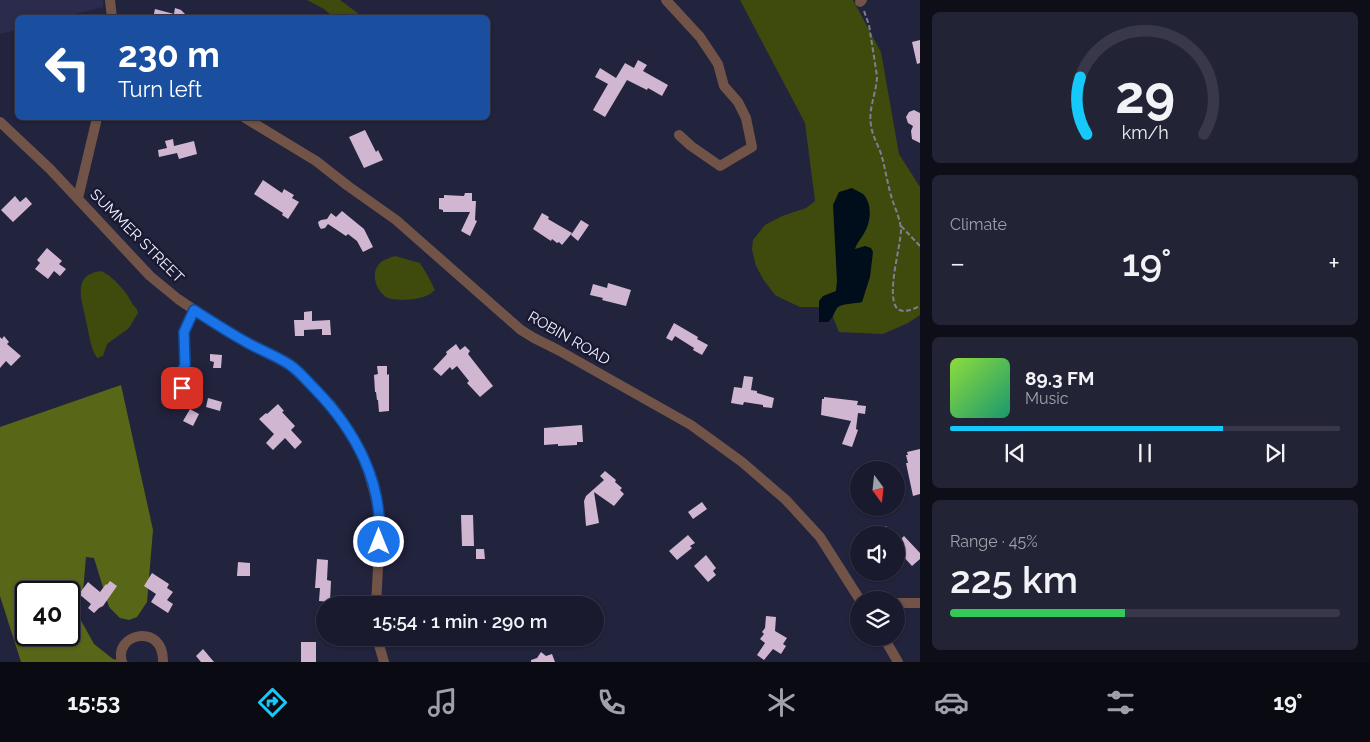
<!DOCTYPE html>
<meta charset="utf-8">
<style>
body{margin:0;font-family:Raleway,sans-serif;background:#232336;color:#f1f3f6;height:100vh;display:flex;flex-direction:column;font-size:19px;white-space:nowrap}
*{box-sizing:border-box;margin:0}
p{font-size:16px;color:#9fa1aa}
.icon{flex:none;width:28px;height:28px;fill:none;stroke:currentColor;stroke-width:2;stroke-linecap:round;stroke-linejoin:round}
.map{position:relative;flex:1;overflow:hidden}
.sheet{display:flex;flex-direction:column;gap:12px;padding:12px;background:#0e0e19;width:450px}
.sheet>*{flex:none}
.top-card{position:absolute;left:15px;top:15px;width:475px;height:105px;border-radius:8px;box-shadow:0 1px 4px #0004,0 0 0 1px #38384a;background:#1a4fa0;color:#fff;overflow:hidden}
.needle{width:32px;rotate:165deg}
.fabs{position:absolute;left:850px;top:461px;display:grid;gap:10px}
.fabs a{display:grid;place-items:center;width:55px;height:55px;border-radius:50%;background:#1a1a2e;box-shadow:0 1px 4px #0004,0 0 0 1px #38384a;font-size:25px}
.speed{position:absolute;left:15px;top:581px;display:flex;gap:10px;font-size:25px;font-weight:700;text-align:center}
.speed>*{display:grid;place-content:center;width:65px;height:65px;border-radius:50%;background:#1a1a2e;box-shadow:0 1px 4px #0004,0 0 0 1px #38384a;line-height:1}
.speed .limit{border:2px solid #111;border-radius:8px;background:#fff;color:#111}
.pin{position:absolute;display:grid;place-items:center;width:42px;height:42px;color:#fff;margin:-21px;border-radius:10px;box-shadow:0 2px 8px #0006}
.me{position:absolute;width:55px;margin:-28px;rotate:0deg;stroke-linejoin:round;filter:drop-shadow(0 0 4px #0008)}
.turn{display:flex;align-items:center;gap:18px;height:105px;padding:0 20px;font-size:22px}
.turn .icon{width:65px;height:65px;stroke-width:2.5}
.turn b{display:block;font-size:35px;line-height:42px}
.big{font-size:38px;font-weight:600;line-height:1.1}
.sheet .card{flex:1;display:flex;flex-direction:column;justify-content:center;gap:8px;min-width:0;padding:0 18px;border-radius:8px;background:#232336}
.sheet .dial{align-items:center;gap:0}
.dial svg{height:130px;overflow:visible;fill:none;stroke:#38384a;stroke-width:7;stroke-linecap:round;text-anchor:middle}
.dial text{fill:#f1f3f6;stroke:none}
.song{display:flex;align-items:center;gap:15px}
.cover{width:60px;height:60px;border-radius:8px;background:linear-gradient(135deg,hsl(90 70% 55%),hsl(160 70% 35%))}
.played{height:5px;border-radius:2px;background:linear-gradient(90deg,#15cafb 70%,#38384a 70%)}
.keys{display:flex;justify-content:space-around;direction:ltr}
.heat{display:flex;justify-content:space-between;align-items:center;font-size:28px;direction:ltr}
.charge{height:8px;border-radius:4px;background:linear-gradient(90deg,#34c759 45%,#38384a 0)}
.trip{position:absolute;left:316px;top:596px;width:288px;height:50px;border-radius:25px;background:#1a1a2e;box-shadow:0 1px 4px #0004,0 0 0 1px #38384a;font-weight:600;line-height:50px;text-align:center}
.tab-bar{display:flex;height:80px;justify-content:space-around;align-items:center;background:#0a0a12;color:#9fa1aa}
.tab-bar .icon{width:35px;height:35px}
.tab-bar .active{color:#15cafb}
.tab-bar b{font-size:22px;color:#f1f3f6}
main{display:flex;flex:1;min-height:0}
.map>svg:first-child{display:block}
</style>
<main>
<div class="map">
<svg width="920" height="662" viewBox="0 0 920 662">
<rect width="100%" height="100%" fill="#22233d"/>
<!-- built -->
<path fill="#2b2c4d" d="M0 0H103V7L63 17 18 18 17 30 0 34Z"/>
<!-- green -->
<path fill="#3f4a0d" d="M307 0H340L363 17H333L324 9Z
M740 0H853L881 52 899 154 920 187V315L908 323 883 334 839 332 829 307H800L787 301 775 295 763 279 756 266 752 250 753 240 765 225 782 216 806 208 815 201 805 123Z
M395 256 420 263 428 276 435 290C432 292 431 294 428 295 420 300 394 302 386 297 375 290 370 271 381 262 385 259 390 258 395 256Z
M101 271C110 275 119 284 125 292 130 298 132 305 137 309L138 313 129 328 107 344 103 356 97 358C90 348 89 333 86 321 82 300 71 275 101 271Z"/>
<!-- forest -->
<path fill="#586618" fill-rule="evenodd" d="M121 385 153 530 147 602 137 617 129 620 120 618 109 607 94 558 86 557 83 591 78 607V615L94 644 113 659 129 662H21L0 596V427ZM26 592H69V635H26Z"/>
<!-- water -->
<path fill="#000d1b" d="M852 188C855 190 860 192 863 194 873 204 871 224 863 235 860 240 857 243 855 249L865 246 871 248 873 252 870 277 862 302C855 304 841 303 837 308 834 313 833 318 828 322H819V301L823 296 836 291 837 281 833 205 839 192Z"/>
<!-- building -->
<path fill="#d1b6d1" d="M175 8 181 10 189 18H153L155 9 174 14Z
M920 40V63L917 64 912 42Z
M638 60 647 65 643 71 668 85 662 96 648 88 647 90 627 80 605 117 593 110 608 84 595 77 600 68 616 78 625 63 634 68Z
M914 110 920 113V112V143L912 139 911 131 913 126 908 123 906 117 909 112Z
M365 130 376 152 378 150 383 160 364 168 349 137Z
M173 139 174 146 194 141 197 154 179 159 177 153 159 157 158 150 167 148 165 141Z
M263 180 282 193 284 189 294 195 292 198 299 202 288 219 282 215 283 213 254 194Z
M465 193H472V201H476L475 220 477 221 470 236 461 231 470 212H443V210L439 209V198H444V195L464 196Z
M15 196 20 202 26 197 32 204 13 222 1 210Z
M342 211 364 229 373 247 363 252 357 241 348 234 346 236 328 224 325 228 321 229 319 226 318 222 321 220 327 219 331 213 336 217Z
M542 213 549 217 548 219 572 233 562 245 559 242 557 243 552 239 551 241 533 229Z
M581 220 589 225 578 241 571 235Z
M47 248 62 261 59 264 66 269 60 276 54 271 48 279 35 269 40 263 37 260Z
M608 283 631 290 626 306 602 300 603 298 590 295 593 284 607 288Z
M312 311V321L330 320 331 335H322V329L304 330V336H295L294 320H304V312Z
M674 323 698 337 697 339 708 345 702 355 693 350 694 348 675 336 672 341 666 338Z
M4 336 9 342 7 344 21 356 11 366 6 361 0 368V337L2 339Z
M456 344 460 350 465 346 470 351 468 354 493 386 480 397 467 383 469 381 457 366 452 370 450 367 441 376 433 369 447 354 446 352Z
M210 354 222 355 221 368H213L214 362 210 361Z
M377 366H387V375L389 374V411L379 412 378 400H377L376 392H375L374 375 378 374Z
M192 373 197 376V379L192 387 188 384 187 380Z
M744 376 753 377 751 390 757 391V393L774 398 772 408 763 407V405L744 402 743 405 731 403 734 387 742 388Z
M824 397 858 401 857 405 866 406 865 414 858 413 856 429 858 430 852 447 842 444 851 421 821 415 822 399H824Z
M208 398 222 402 220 411 206 407Z
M278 404 284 411 282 412 295 426 291 430 302 442 295 449 285 438 273 450 266 443 274 434 259 419 266 413 267 414Z
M190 409 199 414 193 426 183 421Z
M582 425 583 442H577V445L558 446V444L544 445V428Z
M920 449V494L913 496 906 463H908L906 455H908L907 452Z
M605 471 616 480 615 482 622 488 620 490 624 494 614 506 594 492 599 523 586 526 584 501 586 496 604 480 600 476Z
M702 502 707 509 693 519 688 512Z
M461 515H473L474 546H462Z
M886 526 894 535H876Z
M896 534 901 539 904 536 920 553V559L912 566 901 554 896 559Z
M688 535 695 543 690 546 692 548 677 560 669 551Z
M476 549H484L485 559H476Z
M706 555 716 568 713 571 716 575 708 582 694 566Z
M317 559 328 560 327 580 331 581 330 602 319 601 320 588H315Z
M238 562 250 563V576H237Z
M152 573 169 584 167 588 173 592 167 600 173 604 168 613 151 602 156 594 144 586Z
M110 581 117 586 103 606 99 608 94 613 88 608 91 604 79 594 88 582 100 592 106 584 107 585Z
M458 597H467V605H458Z
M766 616 776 617 775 631 787 638 783 644 786 646 781 654 773 649 764 660 757 655 765 643 760 639 764 634 762 632 765 628Z
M301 642H316V662H301Z
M203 649 214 662H201L196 656Z
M541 652 546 656 552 654 555 662H531V660L537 658Z"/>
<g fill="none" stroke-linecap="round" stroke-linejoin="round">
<!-- path -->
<path stroke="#7e7f93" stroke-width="2" stroke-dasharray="5 2.5" stroke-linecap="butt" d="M864 11 869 25 877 76C877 92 868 108 871 125 872 136 879 146 882 157 886 172 888 187 893 202 896 210 901 222 901 231 900 249 887 292 896 307 901 315 913 309 920 306
M901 226 920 246"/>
<!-- minor -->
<path stroke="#715347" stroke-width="10" d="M110 0 112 18
M666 0 700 37 718 64 724 86 738 102 746 118 752 147 720 166 691 146 679 135
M860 2 862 0
M245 118 316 161 348 186 396 220 521 330 534 338 558 350 691 425 742 462 786 500 820 537 860 600
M0 122 50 169 150 276 178 299 215 324 245 342 290 365 331 405 345 424 358 446 366 463 378 506 380 530 376 605
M78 198 97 118
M185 399 179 377 185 365 184 331 194 310
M896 603H920
M377 638 384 662
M884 638 898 662
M122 662C113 633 164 622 163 662"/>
</g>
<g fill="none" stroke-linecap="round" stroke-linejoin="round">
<!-- route casing -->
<g stroke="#114b97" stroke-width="12">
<path id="route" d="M182 388 179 378 185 365 184 332 194 310C211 321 228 332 246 342 260 350 277 356 290 365 299 371 307 381 315 389 355 430 384 483 379 542"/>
</g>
<!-- route -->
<use href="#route" stroke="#1a73e8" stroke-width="9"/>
</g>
<g text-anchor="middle" stroke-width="5" stroke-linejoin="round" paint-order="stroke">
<!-- street labels -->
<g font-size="15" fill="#f3f4ff" stroke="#191933">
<text transform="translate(137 236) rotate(45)" y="5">SUMMER STREET</text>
<text transform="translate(569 338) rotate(30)" y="5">ROBIN ROAD</text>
</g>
</g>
</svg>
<div class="fabs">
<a><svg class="needle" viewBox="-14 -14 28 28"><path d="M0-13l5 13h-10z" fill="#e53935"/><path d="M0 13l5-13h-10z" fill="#9fa1aa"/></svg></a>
<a><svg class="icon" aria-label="sound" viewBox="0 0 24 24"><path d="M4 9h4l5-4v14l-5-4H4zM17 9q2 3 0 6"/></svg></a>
<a><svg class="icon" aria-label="layers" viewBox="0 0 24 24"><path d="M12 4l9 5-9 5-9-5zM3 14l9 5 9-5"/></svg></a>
</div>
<div class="speed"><div class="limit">40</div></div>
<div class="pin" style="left:182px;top:388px;background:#d93025"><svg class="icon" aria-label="arrive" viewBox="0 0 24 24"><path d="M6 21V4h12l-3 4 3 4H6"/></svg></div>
<svg class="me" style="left:379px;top:542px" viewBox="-20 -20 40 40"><circle r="17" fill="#1a73e8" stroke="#fff" stroke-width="3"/><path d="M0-11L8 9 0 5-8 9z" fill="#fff"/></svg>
<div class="trip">15:54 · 1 min · 290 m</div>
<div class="top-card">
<div class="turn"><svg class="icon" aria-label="left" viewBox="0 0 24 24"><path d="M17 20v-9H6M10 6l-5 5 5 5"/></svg><div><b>230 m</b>Turn left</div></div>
</div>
</div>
<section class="sheet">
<div class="card dial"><svg viewBox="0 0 100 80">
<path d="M14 69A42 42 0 1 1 86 69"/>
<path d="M14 69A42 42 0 0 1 10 34" stroke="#15cafb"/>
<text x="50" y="56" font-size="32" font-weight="700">29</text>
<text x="50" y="72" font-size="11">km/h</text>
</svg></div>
<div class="card"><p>Climate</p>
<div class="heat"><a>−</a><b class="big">19°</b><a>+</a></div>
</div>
<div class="card">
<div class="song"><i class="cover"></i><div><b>89.3 FM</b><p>Music</p></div></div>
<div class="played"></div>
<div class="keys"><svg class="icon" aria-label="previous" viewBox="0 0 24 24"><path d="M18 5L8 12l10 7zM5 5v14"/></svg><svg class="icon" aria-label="pause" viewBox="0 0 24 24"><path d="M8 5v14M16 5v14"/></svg><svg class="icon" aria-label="next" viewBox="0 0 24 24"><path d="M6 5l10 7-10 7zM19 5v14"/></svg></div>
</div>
<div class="card"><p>Range · 45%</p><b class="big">225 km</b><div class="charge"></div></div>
</section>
</main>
<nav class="tab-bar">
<b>15:53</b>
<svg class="icon active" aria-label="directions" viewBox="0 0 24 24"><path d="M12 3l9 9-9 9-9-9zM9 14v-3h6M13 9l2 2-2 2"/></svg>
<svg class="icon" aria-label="music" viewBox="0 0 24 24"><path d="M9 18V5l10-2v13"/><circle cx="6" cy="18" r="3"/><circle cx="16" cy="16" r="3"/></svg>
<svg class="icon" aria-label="phone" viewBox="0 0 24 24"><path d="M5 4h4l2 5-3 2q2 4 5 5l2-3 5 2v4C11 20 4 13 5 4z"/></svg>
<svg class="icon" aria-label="climate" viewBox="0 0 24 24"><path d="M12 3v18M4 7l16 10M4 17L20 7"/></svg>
<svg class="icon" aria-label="car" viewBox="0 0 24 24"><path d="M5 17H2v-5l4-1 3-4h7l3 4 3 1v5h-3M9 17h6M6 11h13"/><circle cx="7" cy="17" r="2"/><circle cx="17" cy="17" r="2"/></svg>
<svg class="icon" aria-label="filters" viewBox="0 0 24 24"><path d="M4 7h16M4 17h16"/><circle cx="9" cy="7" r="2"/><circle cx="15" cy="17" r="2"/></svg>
<b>19°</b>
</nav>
